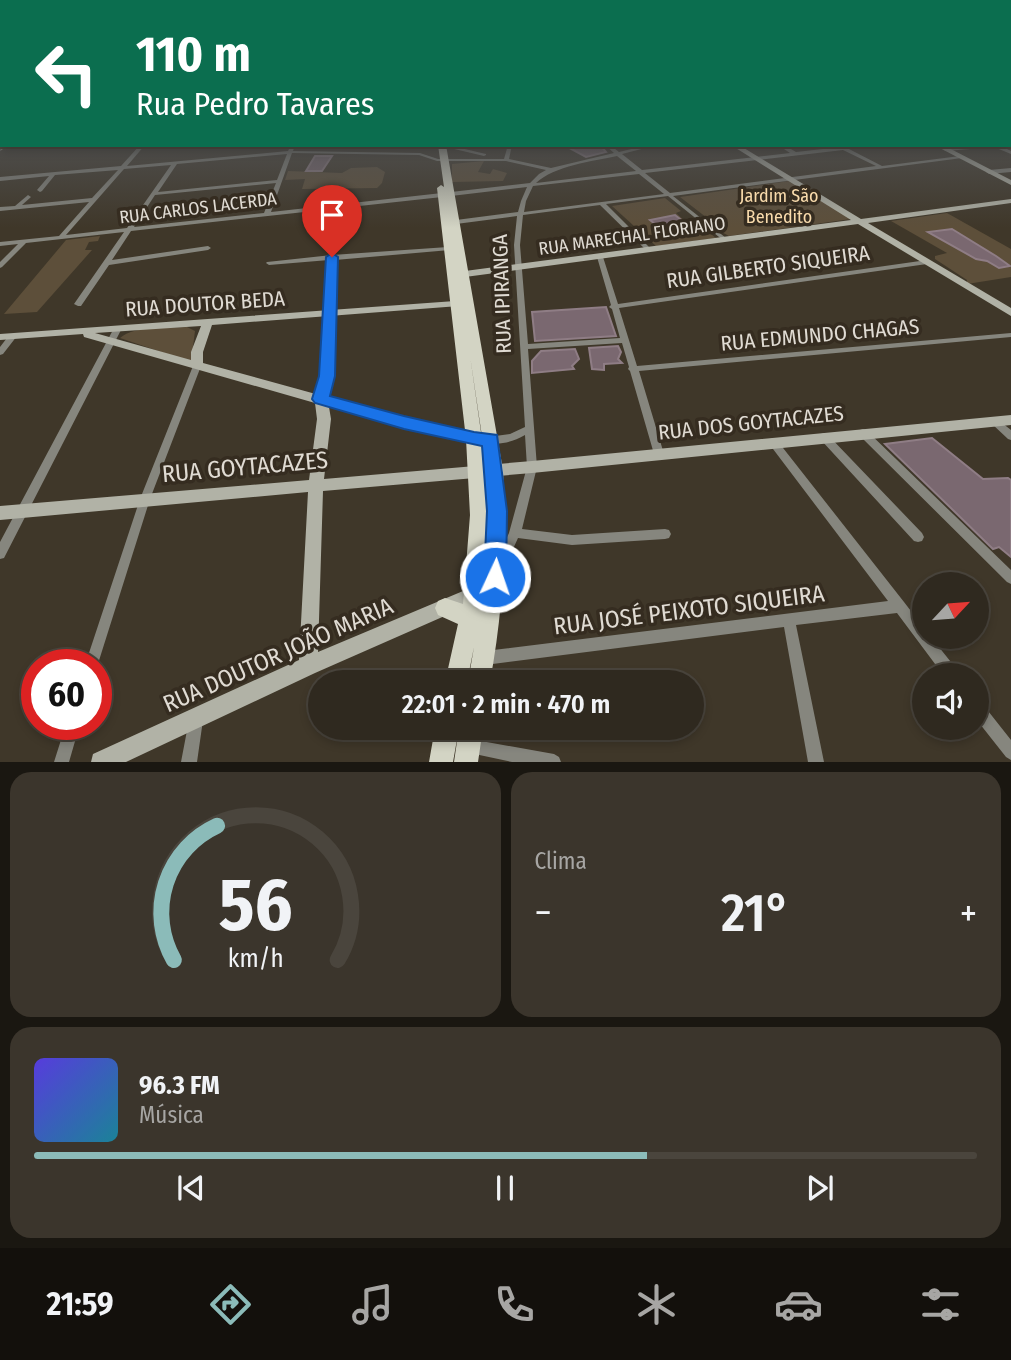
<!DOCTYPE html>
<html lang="pt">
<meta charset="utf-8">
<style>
body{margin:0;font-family:"Fira Sans Condensed",sans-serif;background:#3b352c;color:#f1f3f6;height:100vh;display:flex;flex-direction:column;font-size:26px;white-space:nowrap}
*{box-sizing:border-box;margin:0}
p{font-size:23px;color:#a7a6a4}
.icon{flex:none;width:38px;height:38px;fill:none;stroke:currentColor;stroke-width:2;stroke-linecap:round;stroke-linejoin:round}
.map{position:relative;height:762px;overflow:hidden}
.sheet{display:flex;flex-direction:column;gap:10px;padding:10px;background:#1a1711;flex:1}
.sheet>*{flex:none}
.top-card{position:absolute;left:0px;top:0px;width:1012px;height:147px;box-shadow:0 4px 10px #0003,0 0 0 2px #4a453d;background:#0b6e4f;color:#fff;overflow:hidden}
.needle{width:46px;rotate:64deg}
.fabs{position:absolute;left:912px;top:572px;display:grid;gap:14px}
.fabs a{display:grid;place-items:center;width:77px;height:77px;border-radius:50%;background:#2f291f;box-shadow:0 4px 10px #0003,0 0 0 2px #4a453d;font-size:35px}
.speed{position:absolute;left:21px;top:649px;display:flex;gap:14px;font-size:35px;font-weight:700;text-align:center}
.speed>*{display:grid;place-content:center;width:91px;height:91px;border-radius:50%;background:#2f291f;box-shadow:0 4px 10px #0003,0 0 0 2px #4a453d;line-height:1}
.speed .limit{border:10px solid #d22;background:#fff;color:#111}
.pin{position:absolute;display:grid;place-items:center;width:60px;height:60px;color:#fff;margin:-72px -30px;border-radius:50% 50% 50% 0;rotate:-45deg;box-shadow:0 0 7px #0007}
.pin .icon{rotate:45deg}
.me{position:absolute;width:77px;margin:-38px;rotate:3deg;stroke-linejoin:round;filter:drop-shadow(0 0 5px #0008)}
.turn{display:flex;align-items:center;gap:24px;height:147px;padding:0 21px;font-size:32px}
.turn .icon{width:91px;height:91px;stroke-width:2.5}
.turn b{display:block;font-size:49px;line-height:60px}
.big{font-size:52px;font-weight:600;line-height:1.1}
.sheet .widget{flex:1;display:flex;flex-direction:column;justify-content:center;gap:10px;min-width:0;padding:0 24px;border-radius:21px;background:#3b352c}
.sheet .dial{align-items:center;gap:0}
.dial svg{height:182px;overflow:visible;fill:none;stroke:#4a453d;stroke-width:7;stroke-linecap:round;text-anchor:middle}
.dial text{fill:#f1f3f6;stroke:none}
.song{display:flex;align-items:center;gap:21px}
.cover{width:84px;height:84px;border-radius:10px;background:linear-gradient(135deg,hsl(250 70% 55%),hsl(190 70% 35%))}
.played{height:7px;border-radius:4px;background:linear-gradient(90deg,#8bbbb9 65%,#4a453d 65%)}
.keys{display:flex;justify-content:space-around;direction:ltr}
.heat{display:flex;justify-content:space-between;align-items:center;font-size:38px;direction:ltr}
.sheet .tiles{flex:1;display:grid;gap:10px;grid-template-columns:1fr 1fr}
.widget:last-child{grid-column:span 2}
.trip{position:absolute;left:308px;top:670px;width:396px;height:70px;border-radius:35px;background:#2f291f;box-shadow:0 4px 10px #0003,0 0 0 2px #4a453d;font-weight:600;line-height:70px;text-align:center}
.dock{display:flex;height:112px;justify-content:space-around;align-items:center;background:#13100c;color:#a7a6a4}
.dock .icon{width:49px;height:49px}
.dock .current{color:#8bbbb9}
.dock b{font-size:32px;color:#f1f3f6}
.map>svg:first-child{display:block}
</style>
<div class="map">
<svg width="1011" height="762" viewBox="0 0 1011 762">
<rect width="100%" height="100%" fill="#3f3729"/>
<!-- green -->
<path fill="#5d4f3a" d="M484 161 478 172 490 174 493 169 507 173 503 181 452 182V164Z
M377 167 385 172 382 183 377 188 302 189 305 179 285 180 288 171 342 173 351 168Z
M789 181 851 219 729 236 710 226 711 221 680 197Z
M665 198 681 211 676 213 689 225 698 224 716 238 656 246 612 206Z
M947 213 1011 249V277L967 284V280L935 259V256L947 253 891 221Z
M100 236 98 241 89 242 85 250H92L37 312 4 314 66 240Z
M187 327 195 331 191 362 120 338C135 325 168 328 187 327Z"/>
<!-- building -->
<path fill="#7a6870" stroke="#8f7d85" stroke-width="2" d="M564 145H600L606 152 586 157Z
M315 156H332L322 171H306Z
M675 215 685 223 660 228 650 220Z
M952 229 996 256 1010 266 999 268 987 261 976 259 928 232Z
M606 307 616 336 535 341 532 312Z
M618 346 621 352 618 359 622 363 604 364V370L592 369 589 348Z
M575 349 579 359 572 366 574 369 532 373V361L541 351Z
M932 438 983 479 1008 478 1011 480V557L999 547 993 549 885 444Z"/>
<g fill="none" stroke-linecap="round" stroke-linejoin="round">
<!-- street -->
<path fill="#86867e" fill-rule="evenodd" d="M0 125H2V127H0Z
M1010 128H1011V130H1010Z
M0 140H2V142H0Z
M1010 143H1011V145H1009Z
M140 145H145L127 166 288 151 291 145H295L293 151 420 153 438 159H504L508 145H512L509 159 551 168 614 153 605 145H610L619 152 648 145H657L622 154 642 170 790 153 778 145H784L796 152 859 145H875L849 149 882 166 960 156H962V158L673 196 726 238V240L724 241 668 196 606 204 652 250 649 252 647 251 600 205 523 215 520 245 528 344 620 338 612 309 609 307 611 305 597 257 600 255 603 257 618 304 927 260 930 262 927 264 619 308 637 366 1011 333V337L639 371 664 454 663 457 659 458 655 457 654 454 630 371 628 369 629 367 622 343 528 349 537 467 522 529 572 535 665 529 669 530 671 534 669 538 665 539 572 545 518 538 503 571 499 573 495 571 493 567 509 533 527 467 525 435C513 442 501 445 488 443L486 440 488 437 510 434 525 427 514 245 517 216 456 224 453 222 456 220 518 212 521 201 527 187 451 196 448 194 451 192 530 183 539 174 546 170 506 161H437L419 155 292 153 271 212 442 193 445 195 442 197 131 231 112 260 208 246 211 248 208 250 109 265 81 306H78L74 304 124 232 26 243 2 267 0 268V262L18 244 0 246V242L59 236 89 202 0 211V207L15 206 28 195 31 197 22 205 92 198 118 170 55 175 42 191 40 192 37 190 49 176 0 181V177L121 166ZM843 150 876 166 670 193 645 173ZM287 154 277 180 158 192 177 164ZM617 156 636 171 536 183C554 166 593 161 617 156ZM171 165 127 228 66 235 124 169ZM639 174 664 194 524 212 526 201 533 186ZM276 183 264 213 134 227 155 195Z
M983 145H1003L1001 146 1011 151V154L994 147 946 151 944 150 946 149Z
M452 146 486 154V155L484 156 450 148V147Z
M1011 168V172L989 174 986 172 989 170Z
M448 247 450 248V250L335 260 331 376 326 399 324 401H318L316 399 323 376 329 260 269 265 266 263 267 262 332 255Z
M114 328H120L121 330 4 558 0 559V542Z
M10 334H13L17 336 3 354 0 355V347Z
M197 363 201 366 150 499 96 670V665H85L140 499 193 366Z
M994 418 997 419 1011 430V440L1008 439 991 423 989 421 991 419Z
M863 429 866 430 1011 570V584L1007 582 860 436 858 433 860 430Z
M824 433 827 434 922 533 924 537 922 541 918 542 914 541 821 440 819 437 821 434Z
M773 438 776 439 904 602 924 628V637H931L958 671 960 676H944L897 613 796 625 824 762H808L784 627 485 665 480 663 478 658 480 653 485 651 888 601 770 445 768 442 770 439Z
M976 700 981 702 1011 740V760L1006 757 976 719Z
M196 713 201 715 203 720 197 762H181L189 720 191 715Z
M66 724H80L69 762H54Z
M470 739 554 754 559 757 561 762H512L470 753 465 751 463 746 465 741Z"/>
<!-- secondary -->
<path fill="#b1b2a6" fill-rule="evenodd" d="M2 145H9L0 151Z
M731 145H739L861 219 1011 199V203L868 223 1011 308V316L858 224 465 277 460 274 465 271 851 220Z
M934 145H943L1011 180V185Z
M455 301 460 304 459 306 212 325 203 352V363L381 412 480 434 485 435 487 439 485 443 480 444 381 422 329 407 331 419 324 479 532 461 1011 415V425L532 473 323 491 318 652 475 586 481 588 484 594 481 600 315 673 126 762H91L93 754 299 660 308 492 0 520V506L309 480 317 419 315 403 84 337 83 334 0 340V334ZM201 326 191 352V360L95 333Z"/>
<!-- primary -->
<path fill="#d3d4c4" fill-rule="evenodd" d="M438 145H446L503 470C507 541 503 612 490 682H468L474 647 467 682H445L458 624 438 615 435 608 438 601 445 598 463 604 470 515 466 439 437 188 441 185 444 187ZM470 356 487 470V508L482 439Z
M435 728H459L453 762H429Z
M459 728H483L478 762H454Z"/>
</g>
<!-- sky -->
<linearGradient id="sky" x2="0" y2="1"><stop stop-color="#231e17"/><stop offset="0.54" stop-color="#525354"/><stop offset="1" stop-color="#525354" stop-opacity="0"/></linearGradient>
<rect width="1011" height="228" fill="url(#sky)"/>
<!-- route -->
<path fill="#1a73e8" stroke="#114b97" stroke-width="2" d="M332 253 338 257 335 376 330 396 404 416 474 432 497 435 507 511 506 577 503 584 495 587 487 584 484 577 487 511 482 446 404 429 315 403 312 399 319 376 326 257Z"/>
<g text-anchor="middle" stroke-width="7" stroke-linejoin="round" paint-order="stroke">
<!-- far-park labels -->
<g font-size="18" fill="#f9dbac" stroke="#352c20">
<text x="779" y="202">Jardim São<tspan x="779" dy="21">Benedito</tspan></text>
</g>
<!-- far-street labels -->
<g font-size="18" fill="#e0dbd3" stroke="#352c20">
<text transform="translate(198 208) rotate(-7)" y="6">RUA CARLOS LACERDA</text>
<text transform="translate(632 236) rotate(-8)" y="6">RUA MARECHAL FLORIANO</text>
</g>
<!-- street labels -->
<g font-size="21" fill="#e0dbd3" stroke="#352c20">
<text transform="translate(768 267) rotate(-8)" y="7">RUA GILBERTO SIQUEIRA</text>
<text transform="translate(502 294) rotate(-92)" y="7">RUA IPIRANGA</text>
<text transform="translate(205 304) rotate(-4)" y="7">RUA DOUTOR BEDA</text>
<text transform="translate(820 335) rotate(-5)" y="7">RUA EDMUNDO CHAGAS</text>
<text transform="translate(751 423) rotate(-6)" y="7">RUA DOS GOYTACAZES</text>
</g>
<!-- near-street labels -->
<g font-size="24" fill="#e0dbd3" stroke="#352c20">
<text transform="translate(245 467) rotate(-5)" y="8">RUA GOYTACAZES</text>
<text transform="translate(689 610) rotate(-7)" y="8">RUA JOSÉ PEIXOTO SIQUEIRA</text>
<text transform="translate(278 655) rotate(-24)" y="8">RUA DOUTOR JOÃO MARIA</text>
</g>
</g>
</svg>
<div class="fabs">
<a><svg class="needle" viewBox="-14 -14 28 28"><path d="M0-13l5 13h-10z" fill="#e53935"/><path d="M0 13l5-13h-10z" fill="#a7a6a4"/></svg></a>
<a><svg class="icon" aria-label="sound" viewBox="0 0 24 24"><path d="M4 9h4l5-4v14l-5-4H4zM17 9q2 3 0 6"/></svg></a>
</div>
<div class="speed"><div class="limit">60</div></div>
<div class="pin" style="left:332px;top:257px;background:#d93025"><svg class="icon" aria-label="arrive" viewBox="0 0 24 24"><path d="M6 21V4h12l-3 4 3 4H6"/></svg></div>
<svg class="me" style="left:495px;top:577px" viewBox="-20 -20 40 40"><circle r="17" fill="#1a73e8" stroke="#fff" stroke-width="3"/><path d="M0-11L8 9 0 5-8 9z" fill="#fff"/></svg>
<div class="trip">22:01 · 2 min · 470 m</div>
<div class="top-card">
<div class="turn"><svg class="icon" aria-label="left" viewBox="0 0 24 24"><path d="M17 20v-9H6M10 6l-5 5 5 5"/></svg><div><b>110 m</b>Rua Pedro Tavares</div></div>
</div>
</div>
<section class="sheet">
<div class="tiles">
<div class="widget dial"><svg viewBox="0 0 100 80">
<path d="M14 69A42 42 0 1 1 86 69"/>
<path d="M14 69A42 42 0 0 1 33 10" stroke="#8bbbb9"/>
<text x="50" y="56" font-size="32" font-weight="700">56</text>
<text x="50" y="72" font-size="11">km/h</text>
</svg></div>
<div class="widget"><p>Clima</p>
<div class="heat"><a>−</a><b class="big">21°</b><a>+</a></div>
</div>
<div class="widget">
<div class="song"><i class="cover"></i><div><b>96.3 FM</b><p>Música</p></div></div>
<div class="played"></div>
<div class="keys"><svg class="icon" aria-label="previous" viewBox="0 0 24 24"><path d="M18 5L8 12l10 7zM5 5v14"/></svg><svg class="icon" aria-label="pause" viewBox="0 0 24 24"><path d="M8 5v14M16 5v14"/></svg><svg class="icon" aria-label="next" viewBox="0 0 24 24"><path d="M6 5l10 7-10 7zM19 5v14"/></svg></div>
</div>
</div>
</section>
<nav class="dock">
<b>21:59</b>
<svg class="icon current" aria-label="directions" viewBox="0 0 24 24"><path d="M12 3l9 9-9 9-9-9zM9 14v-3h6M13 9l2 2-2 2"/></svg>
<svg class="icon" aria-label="music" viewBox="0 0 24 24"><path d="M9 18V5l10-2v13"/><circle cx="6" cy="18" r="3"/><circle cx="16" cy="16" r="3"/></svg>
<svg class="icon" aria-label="phone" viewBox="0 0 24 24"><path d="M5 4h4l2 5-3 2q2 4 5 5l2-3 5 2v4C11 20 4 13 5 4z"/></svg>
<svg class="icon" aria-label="climate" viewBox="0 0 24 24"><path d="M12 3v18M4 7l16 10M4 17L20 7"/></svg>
<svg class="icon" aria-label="car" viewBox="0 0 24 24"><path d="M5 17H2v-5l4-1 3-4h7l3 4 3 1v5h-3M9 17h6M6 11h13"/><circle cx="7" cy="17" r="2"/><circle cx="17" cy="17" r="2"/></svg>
<svg class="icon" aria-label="filters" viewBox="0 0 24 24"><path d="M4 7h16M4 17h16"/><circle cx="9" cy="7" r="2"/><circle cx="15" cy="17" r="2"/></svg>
</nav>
